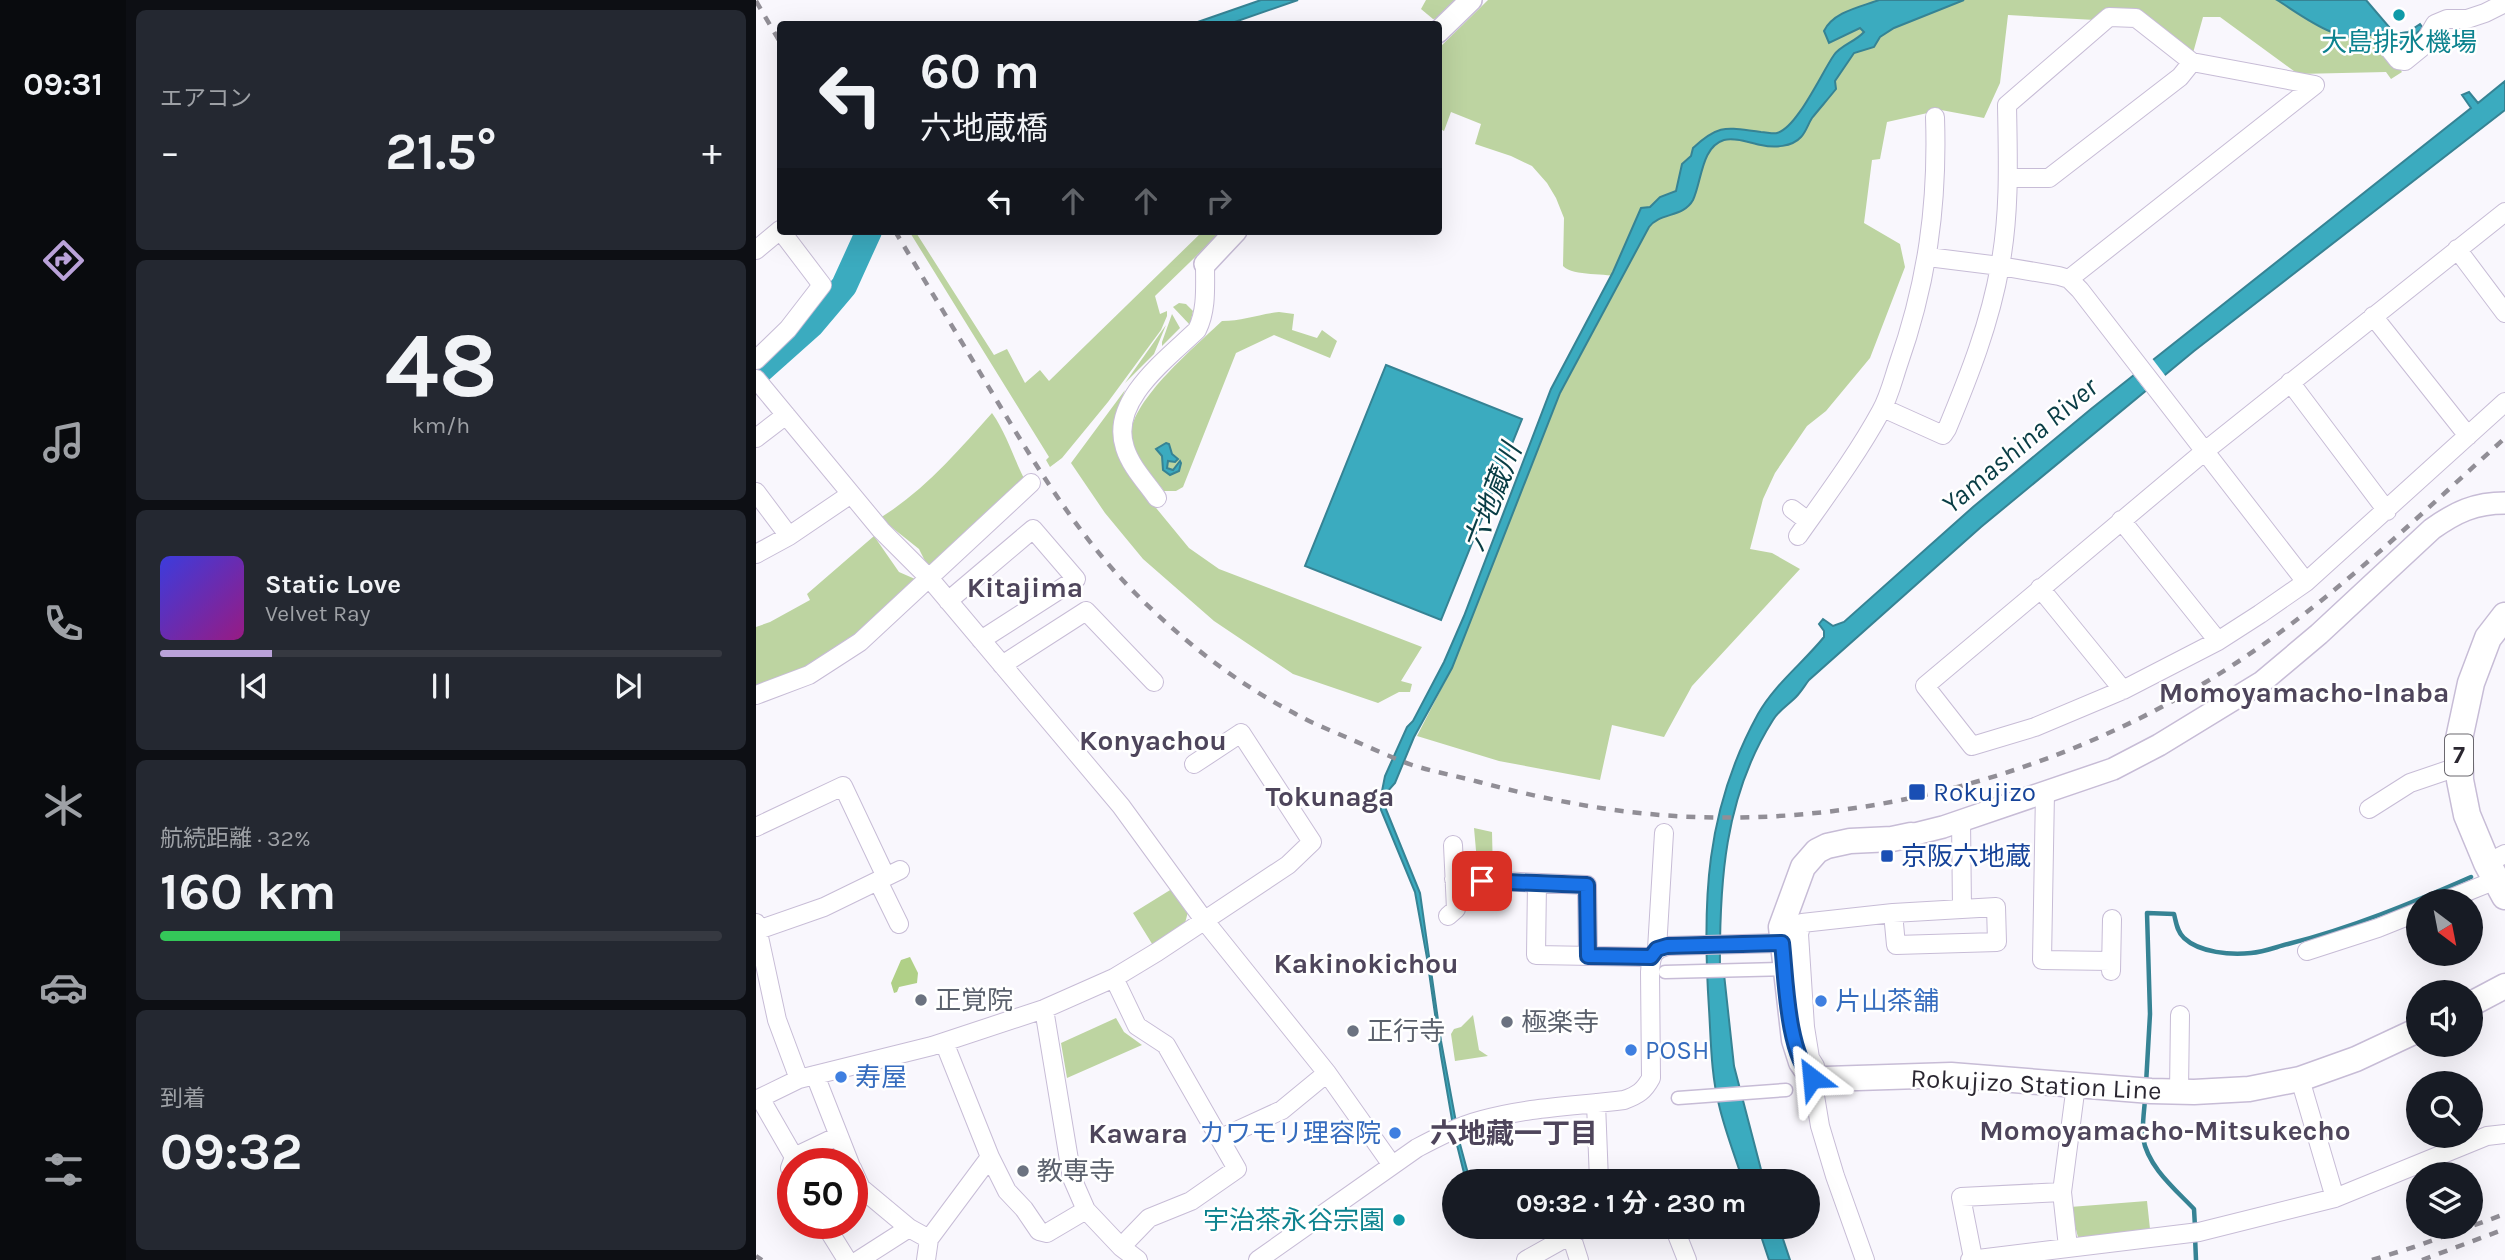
<!DOCTYPE html>
<html lang="ja">
<meta charset="utf-8">
<style>
body{margin:0;font-family:Karla,"Noto Sans JP",sans-serif;background:#242831;color:#f1f3f6;height:100vh;display:flex;flex-direction:column;font-size:26px;white-space:nowrap}
*{box-sizing:border-box;margin:0}
p{font-size:23px;color:#9ea1a6}
.icon{flex:none;width:38px;height:38px;fill:none;stroke:currentColor;stroke-width:2;stroke-linecap:round;stroke-linejoin:round}
.map{position:relative;flex:1;overflow:hidden}
.side{display:flex;flex-direction:column;gap:10px;padding:10px;background:#0d0f14;width:630px}
.side>*{flex:none}
.banner{position:absolute;left:21px;top:21px;width:665px;height:214px;border-radius:7px;box-shadow:0 7px 28px #0002;background:#171b24;color:#f1f3f6;overflow:hidden}
.needle{width:46px;rotate:148deg}
.fabs{position:absolute;left:1650px;top:889px;display:grid;gap:14px}
.fabs a{display:grid;place-items:center;width:77px;height:77px;border-radius:50%;background:#171b24;box-shadow:0 7px 28px #0002;font-size:35px}
.speed{position:absolute;left:21px;top:1148px;display:flex;gap:14px;font-size:35px;font-weight:700;text-align:center}
.speed>*{display:grid;place-content:center;width:91px;height:91px;border-radius:50%;background:#171b24;box-shadow:0 7px 28px #0002;line-height:1}
.speed .limit{border:10px solid #d22;background:#fff;color:#111}
.pin{position:absolute;display:grid;place-items:center;width:60px;height:60px;color:#fff;margin:-30px;border-radius:14px;box-shadow:0 4px 10px #0006}
.me{position:absolute;width:77px;margin:-38px;rotate:331deg;stroke-linejoin:round;filter:drop-shadow(0 0 5px #0008)}
.turn{display:flex;align-items:center;gap:24px;height:147px;padding:0 28px;font-size:32px}
.turn .icon{width:91px;height:91px;stroke-width:2.5}
.turn b{display:block;font-size:49px;line-height:60px}
.lanes{display:flex;align-items:center;height:66px;padding:0 28px;background:#0003;justify-content:center;gap:35px;direction:ltr}
.lanes .off{opacity:.35}
.big{font-size:52px;font-weight:700;line-height:1.1}
.side .widget{flex:1;display:flex;flex-direction:column;justify-content:center;gap:10px;min-width:0;padding:0 24px;border-radius:10px;background:#242831}
.side .dial{align-items:center;gap:0}
.dial b{font-size:91px;line-height:1}
.song{display:flex;align-items:center;gap:21px}
.cover{width:84px;height:84px;border-radius:10px;background:linear-gradient(135deg,hsl(240 70% 55%),hsl(310 70% 35%))}
.played{height:7px;border-radius:4px;background:linear-gradient(90deg,#baa2d9 20%,#363941 20%)}
.keys{display:flex;justify-content:space-around;direction:ltr}
.heat{display:flex;justify-content:space-between;align-items:center;font-size:38px;direction:ltr}
.charge{height:10px;border-radius:5px;background:linear-gradient(90deg,#34c759 32%,#363941 0)}
.trip{position:absolute;left:686px;top:1169px;width:378px;height:70px;border-radius:35px;background:#171b24;box-shadow:0 7px 28px #0002;font-weight:700;line-height:70px;text-align:center}
main{display:flex;flex:1;min-height:0}
.menu{display:flex;flex-direction:column;width:126px;justify-content:space-around;align-items:center;background:#090b0e;color:#9ea1a6}
.menu .icon{width:49px;height:49px}
.menu .selected{color:#baa2d9}
.menu b{font-size:32px;color:#f1f3f6}
.map>svg:first-child{display:block}
</style>
<main>
<nav class="menu">
<b>09:31</b>
<svg class="icon selected" aria-label="directions" viewBox="0 0 24 24"><path d="M12 3l9 9-9 9-9-9zM9 14v-3h6M13 9l2 2-2 2"/></svg>
<svg class="icon" aria-label="music" viewBox="0 0 24 24"><path d="M9 18V5l10-2v13"/><circle cx="6" cy="18" r="3"/><circle cx="16" cy="16" r="3"/></svg>
<svg class="icon" aria-label="phone" viewBox="0 0 24 24"><path d="M5 4h4l2 5-3 2q2 4 5 5l2-3 5 2v4C11 20 4 13 5 4z"/></svg>
<svg class="icon" aria-label="climate" viewBox="0 0 24 24"><path d="M12 3v18M4 7l16 10M4 17L20 7"/></svg>
<svg class="icon" aria-label="car" viewBox="0 0 24 24"><path d="M5 17H2v-5l4-1 3-4h7l3 4 3 1v5h-3M9 17h6M6 11h13"/><circle cx="7" cy="17" r="2"/><circle cx="17" cy="17" r="2"/></svg>
<svg class="icon" aria-label="filters" viewBox="0 0 24 24"><path d="M4 7h16M4 17h16"/><circle cx="9" cy="7" r="2"/><circle cx="15" cy="17" r="2"/></svg>
</nav>
<section class="side">
<div class="widget"><p>エアコン</p>
<div class="heat"><a>−</a><b class="big">21.5°</b><a>+</a></div>
</div>
<div class="widget dial"><b>48</b><p>km/h</p></div>
<div class="widget">
<div class="song"><i class="cover"></i><div><b>Static Love</b><p>Velvet Ray</p></div></div>
<div class="played"></div>
<div class="keys"><svg class="icon" aria-label="previous" viewBox="0 0 24 24"><path d="M18 5L8 12l10 7zM5 5v14"/></svg><svg class="icon" aria-label="pause" viewBox="0 0 24 24"><path d="M8 5v14M16 5v14"/></svg><svg class="icon" aria-label="next" viewBox="0 0 24 24"><path d="M6 5l10 7-10 7zM19 5v14"/></svg></div>
</div>
<div class="widget"><p>航続距離 · 32%</p><b class="big">160 km</b><div class="charge"></div></div>
<div class="widget"><p>到着</p><b class="big">09:32</b></div>
</section>
<div class="map">
<svg width="1749" height="1260" viewBox="0 0 1749 1260">
<rect width="100%" height="100%" fill="#f9f7fd"/>
<!-- green -->
<path fill="#bdd4a1" d="M670 0H704L685 18 677 19 665 9Z
M732 0H1610L1630 25 1617 34 1646 72 1635 79 1630 72 1542 74 1464 17H1447L1437 53 1387 13 1350 9 1339 20 1252 15 1244 83 1228 118 1185 110 1131 122 1124 159 1116 160 1108 223 1144 244 1149 267 1114 358 1070 411 1051 426 1019 473 1007 499 994 549 1016 553 1044 569 936 686 908 737 856 725 844 780 743 761 661 736 696 668 804 394 866 278C850 272 818 277 807 266L808 218 800 198 791 183 776 166 755 156 719 144 725 124 695 112 688 131 683 128V48Z
M153 231H159L238 355 251 349 269 383 284 370 293 381 447 231H466L399 296 404 314 411 311V316L405 330 352 402 306 458 294 467 290 460 293 457Z
M423 303 430 304 437 311 434 325 417 307Z
M523 312 538 314 536 330 561 338 566 330 581 341 574 358 518 335 480 353 427 487 420 491H408C397 476 376 455 375 435 375 400 441 345 466 321 486 321 503 314 523 312Z
M416 314 424 328 406 346V342Z
M410 325 398 354 369 383Z
M369 390 362 409 364 456 373 475 433 548 463 569 666 647 645 681 656 684 654 692H643L622 703 537 674 458 621 387 559 349 513 315 463Z
M236 413C251 434 258 460 270 482L173 569 163 549 124 518C168 491 202 451 236 413Z
M118 536 143 572 159 579 143 600 62 664 0 689V627L14 622 54 600 51 594Z
M718 828 736 832 737 874 722 873Z
M419 887 433 908 428 927 398 947 377 913Z
M717 1015 723 1050 732 1056 699 1061 695 1034 698 1029 705 1027Z
M360 1018 368 1032 386 1045 311 1078 305 1043Z
M1391 1201 1394 1229 1323 1241 1314 1207Z"/>
<!-- forest -->
<path fill="#b0d087" d="M154 957 162 973 161 983 143 987 141 992 138 993 135 983 145 960Z"/>
<!-- water -->
<path fill="#3babbf" stroke="#368394" stroke-width="2" d="M505 0H542L473 24H436Z
M1123 0H1208L1138 28 1124 37 1118 47 1098 53 1079 81 1080 89C1072 99 1064 108 1056 118 1052 124 1050 132 1045 137 1036 147 1018 148 1005 145 994 143 980 137 968 140 945 147 946 181 937 200 927 218 904 212 893 227L804 393 696 668 658 737 639 783 630 793 627 802 664 893 685 1041 704 1144 714 1181H710L699 1137 685 1056 671 958 659 892 625 810 624 801 629 776 651 727 657 721 688 662 708 616 795 389 857 272 885 208 894 207 904 197 920 191 926 164 935 156 937 148C964 123 971 128 1005 132 1010 132 1017 134 1021 133 1041 128 1066 72 1078 55 1085 45 1099 42 1108 32L1104 28 1073 43 1068 31C1077 12 1104 7 1123 0Z
M1521 0H1610L1639 34 1652 32 1664 24 1667 28 1647 44 1634 42 1617 34C1586 48 1547 16 1521 0Z
M1749 81V110L1438 351 1225 527 1053 680C1049 685 1045 692 1040 697 1032 705 1023 710 1017 720 968 797 963 884 964 974H968L978 1066 1008 1181H987C979 1156 969 1131 963 1105 955 1074 955 1041 953 1009 946 902 949 810 1002 714 1019 684 1047 663 1068 637V631L1063 624 1067 619 1077 626 1088 622 1217 507 1335 409 1715 108 1706 95 1713 92 1722 103Z
M630 365 766 419 685 620 549 566Z
M410 443 413 444 416 454 422 459 419 462 412 461 411 468 417 470 424 461 425 463 423 471 414 475 407 470 406 456 400 449Z
M1002 1227H1023L1034 1260H1013Z"/>
<!-- pier -->
<path fill="#f9f7fd" d="M1395 357 1411 378 1392 394 1376 373Z"/>
<g fill="none" stroke-linecap="round" stroke-linejoin="round">
<!-- stream -->
<path stroke="#368394" stroke-width="4.5" d="M1390 1084 1394 1014 1391 913 1418 914C1420 922 1421 932 1428 938 1444 953 1475 955 1495 953 1508 952 1520 947 1532 944 1595 928 1656 903 1715 877
M1389 1100C1388 1112 1386 1126 1387 1138 1392 1167 1419 1189 1438 1209L1439 1227
M1439 1236 1440 1260"/>
<!-- river -->
<path stroke="#3babbf" stroke-width="26" d="M0 374 55 325 88 286 113 231"/>
<!-- pedestrian casing -->
<g stroke="#c7bcd6" stroke-width="15">
<path id="pedestrian" d="M909 972 1029 969
M922 1098 1030 1090"/>
</g>
<!-- minor casing -->
<g stroke="#c7bcd6" stroke-width="20">
<path id="minor" d="M1630 45 1642 60 1649 61 1665 48 1679 24 1691 19H1711L1729 13 1749 3
M1253 178H1293L1424 77 1436 62
M1749 212 1449 451 1169 686 1216 746 1279 727 1367 690 1462 641 1504 614 1550 582 1749 402
M1701 249 1749 313
M0 250 24 230
M1172 257 1244 266 1303 276 1313 279 1324 290 1550 582
M1617 316 1712 436
M0 360 32 329 66 285 25 231
M0 379 125 530 174 579 365 806 448 920 571 1073 636 1165
M1534 382 1631 511
M1127 408 1187 435 1191 429C1213 376 1234 323 1244 266 1254 213 1252 159 1251 105L1353 17 1380 18 1436 62 1559 85 1313 279
M0 438 30 415
M0 492 33 536
M401 498C390 482 375 467 369 448 353 401 411 359 441 330 451 310 449 287 449 264
M1036 509 1052 521
M1365 520 1462 641
M1042 536C1071 495 1101 455 1125 411 1133 397 1137 380 1142 365 1171 283 1182 205 1179 117
M0 554 33 536 95 494
M1284 588 1367 690
M192 601 277 529 320 579 225 640
M246 665 330 611 398 682
M0 695 53 675 104 642 275 483
M1289 792 1286 960 1355 961
M1613 809 1654 783 1704 766
M1205 820 1206 909
M0 827 87 786 130 877
M1731 863 1749 854
M698 879 831 885 832 956
M122 881 143 924
M781 883 780 955 895 957
M1688 901 1740 880
M692 916 700 909 697 845
M0 923 21 1020 43 1079
M2 930 68 907 144 870
M901 949 908 833
M1551 951 1622 928 1662 912
M1355 971 1356 919
M358 978 381 1026 410 1045 481 1169 435 1201 393 1218 365 1247
M288 1009 316 1178 330 1210 365 1247 382 1260
M188 1042 234 1157 251 1191 268 1209 283 1231 291 1233 330 1210
M59 1075 94 1164
M1544 1079 1579 1198
M1423 1092 1424 1015
M4 1098 38 1157 34 1168 37 1172
M0 1100 43 1079 176 1046 288 1009 358 978 401 952 532 865 556 842 485 733 438 764
M840 1103 843 1181
M465 1138 526 1110 571 1073
M38 1157 82 1136
M96 1168 105 1188 153 1228 173 1239
M68 1223 91 1260
M918 1227 931 1260
M815 1235 823 1260
M1312 1247 1306 1192 1320 1085
M1217 1258 1205 1197 1306 1192
M103 1260 153 1228
M170 1260 173 1239 234 1157
M502 1260 661 1148C682 1137 703 1126 726 1120 772 1107 821 1106 868 1100 882 1095 888 1091 895 1078L894 972C895 957 896 950 911 946L1026 943
M770 1260 829 1227
M1109 1260 1079 1176 1064 1126 1056 1078 1059 1066 1054 1058 1049 1027 1043 934 1046 923 1137 913 1240 907 1241 942 1140 945 1137 913
M1214 1260 1443 1232 1579 1198 1731 1136 1749 1134"/>
</g>
<!-- tertiary casing -->
<g stroke="#c7bcd6" stroke-width="24">
<path id="tertiary" d="M682 32 715 0
M449 264 480 231
M1155 835 1187 827 1357 769 1403 745 1506 682 1563 634 1676 529C1700 512 1719 503 1749 503"/>
</g>
<!-- secondary casing -->
<g stroke="#c7bcd6" stroke-width="27">
<path id="secondary" d="M1155 835 1136 839 1094 841 1071 846 1061 851 1047 867 1025 927 1038 1040 1045 1062 1056 1078 1070 1079 1195 1075 1395 1091 1438 1092 1493 1089 1544 1079 1600 1059 1662 1030
M1715 1004 1749 986"/>
</g>
<!-- primary casing -->
<g stroke="#c7bcd6" stroke-width="29">
<path id="primary" d="M1749 616 1732 638 1715 683 1703 739 1704 780 1711 815 1731 863 1749 896"/>
</g>
<!-- pedestrian -->
<use href="#pedestrian" stroke="#fff" stroke-width="12"/>
<!-- minor -->
<use href="#minor" stroke="#fff" stroke-width="18"/>
<!-- tertiary -->
<use href="#tertiary" stroke="#fff" stroke-width="21"/>
<!-- secondary -->
<use href="#secondary" stroke="#fff" stroke-width="24"/>
<!-- primary -->
<use href="#primary" stroke="#fff" stroke-width="26"/>
<!-- rail -->
<path stroke="#918e96" stroke-width="4.5" stroke-dasharray="9 9" stroke-linecap="butt" d="M0 1 24 42
M139 231C173 288 207 344 241 401 282 469 323 537 380 594 426 640 480 683 538 713 555 723 574 730 592 738 613 747 634 757 656 765 678 772 701 776 723 782 787 799 853 812 919 816 1092 827 1272 782 1424 697 1547 629 1646 531 1749 438
M0 1256 6 1260
M1616 1260 1658 1247 1749 1214
M1666 1260 1749 1229"/>
</g>
<g fill="none" stroke-linecap="round" stroke-linejoin="round">
<!-- route casing -->
<g stroke="#114b97" stroke-width="18">
<path id="route" d="M726 881 831 885 832 956 895 957 901 949 911 946 1026 943C1030 979 1031 1052 1056 1078"/>
</g>
<!-- route -->
<use href="#route" stroke="#1a73e8" stroke-width="12"/>
</g>
<!-- markers -->
<g fill="#0f9aa8" stroke="#fff" stroke-width="2.5">
<circle cx="1643" cy="15" r="7"/>
<circle cx="643" cy="1220" r="7"/>
</g>
<g fill="#1a4fb4" stroke="#fff" stroke-width="2.5">
<rect x="1152" y="783" width="18" height="18" rx="3.5"/>
<rect x="1124" y="849" width="14" height="14" rx="3.5"/>
</g>
<g fill="#6b7280" stroke="#fff" stroke-width="2.5">
<circle cx="165" cy="1000" r="7"/>
<circle cx="751" cy="1022" r="7"/>
<circle cx="597" cy="1031" r="7"/>
<circle cx="267" cy="1171" r="7"/>
</g>
<g fill="#3f7fe0" stroke="#fff" stroke-width="2.5">
<circle cx="1065" cy="1001" r="7"/>
<circle cx="875" cy="1050" r="7"/>
<circle cx="85" cy="1077" r="7"/>
<circle cx="639" cy="1133" r="7"/>
</g>
<g text-anchor="middle" stroke-width="5" stroke-linejoin="round" paint-order="stroke">
<!-- shield labels -->
<rect fill="#fff" stroke="#6b686f" stroke-width="2" x="1689" y="734.5" width="28" height="41" rx="5"/>
<g font-size="24" font-weight="bold" fill="#2b2731">
<text x="1703" y="763">7</text>
</g>
<!-- culture labels -->
<g font-size="26" fill="#0d838f" stroke="#fff">
<text x="1643" y="51">大島排水機場</text>
<text x="629" y="1229" text-anchor="end">宇治茶永谷宗園</text>
</g>
<!-- transit labels -->
<g font-size="26" fill="#164399" stroke="#fff" text-anchor="start">
<text x="1177" y="801">Rokujizo</text>
<text x="1145" y="865">京阪六地蔵</text>
</g>
<!-- worship labels -->
<g font-size="26" fill="#5b616d" stroke="#fff" text-anchor="start">
<text x="179" y="1009">正覚院</text>
<text x="765" y="1031">極楽寺</text>
<text x="611" y="1040">正行寺</text>
<text x="281" y="1180">教専寺</text>
</g>
<!-- shop labels -->
<g font-size="26" fill="#366cbe" stroke="#fff" text-anchor="start">
<text x="1079" y="1010">片山茶舗</text>
<text x="889" y="1059">POSH</text>
<text x="99" y="1086">寿屋</text>
<text x="625" y="1142" text-anchor="end">カワモリ理容院</text>
</g>
<!-- street labels -->
<g font-size="26" fill="#2b2731" stroke="#fff">
<text transform="translate(1280 1084) rotate(3)" y="9">Rokujizo Station Line</text>
</g>
<!-- water labels -->
<g font-size="28" font-style="italic" fill="#093d45" stroke="#fff">
<text transform="translate(1263 445) rotate(-40)" y="10">Yamashina River</text>
<text transform="translate(736 497) rotate(-69)" y="10">六地蔵川</text>
</g>
<!-- neighbourhood labels -->
<g font-size="28" font-weight="bold" fill="#4e455b" stroke="#fff">
<text x="269" y="597">Kitajima</text>
<text x="1548" y="702">Momoyamacho-Inaba</text>
<text x="397" y="750">Konyachou</text>
<text x="574" y="806">Tokunaga</text>
<text x="610" y="973">Kakinokichou</text>
<text x="1409" y="1140">Momoyamacho-Mitsukecho</text>
<text x="382" y="1143">Kawara</text>
<text x="758" y="1143">六地藏一丁目</text>
</g>
</g>
</svg>
<div class="fabs">
<a><svg class="needle" viewBox="-14 -14 28 28"><path d="M0-13l5 13h-10z" fill="#e53935"/><path d="M0 13l5-13h-10z" fill="#9ea1a6"/></svg></a>
<a><svg class="icon" aria-label="sound" viewBox="0 0 24 24"><path d="M4 9h4l5-4v14l-5-4H4zM17 9q2 3 0 6"/></svg></a>
<a><svg class="icon" aria-label="search" viewBox="0 0 24 24"><circle cx="10" cy="10" r="6"/><path d="M15 15l6 6"/></svg></a>
<a><svg class="icon" aria-label="layers" viewBox="0 0 24 24"><path d="M12 4l9 5-9 5-9-5zM3 14l9 5 9-5"/></svg></a>
</div>
<div class="speed"><div class="limit">50</div></div>
<div class="pin" style="left:726px;top:881px;background:#d93025"><svg class="icon" aria-label="arrive" viewBox="0 0 24 24"><path d="M6 21V4h12l-3 4 3 4H6"/></svg></div>
<svg class="me" style="left:1056px;top:1078px" viewBox="-20 -20 40 40"><path d="M0-17L14 15 0 8-14 15z" fill="#1a73e8" stroke="#fff" stroke-width="4"/></svg>
<div class="trip">09:32 · 1 分 · 230 m</div>
<div class="banner">
<div class="turn"><svg class="icon" aria-label="left" viewBox="0 0 24 24"><path d="M17 20v-9H6M10 6l-5 5 5 5"/></svg><div><b>60 m</b>六地蔵橋</div></div>
<div class="lanes"><svg class="icon" aria-label="left" viewBox="0 0 24 24"><path d="M17 20v-9H6M10 6l-5 5 5 5"/></svg><svg class="icon off" aria-label="ahead" viewBox="0 0 24 24"><path d="M12 20V5M6 11l6-6 6 6"/></svg><svg class="icon off" aria-label="ahead" viewBox="0 0 24 24"><path d="M12 20V5M6 11l6-6 6 6"/></svg><svg class="icon off" aria-label="right" viewBox="0 0 24 24"><path d="M7 20v-9h11M14 6l5 5-5 5"/></svg></div>
</div>
</div>
</main>
